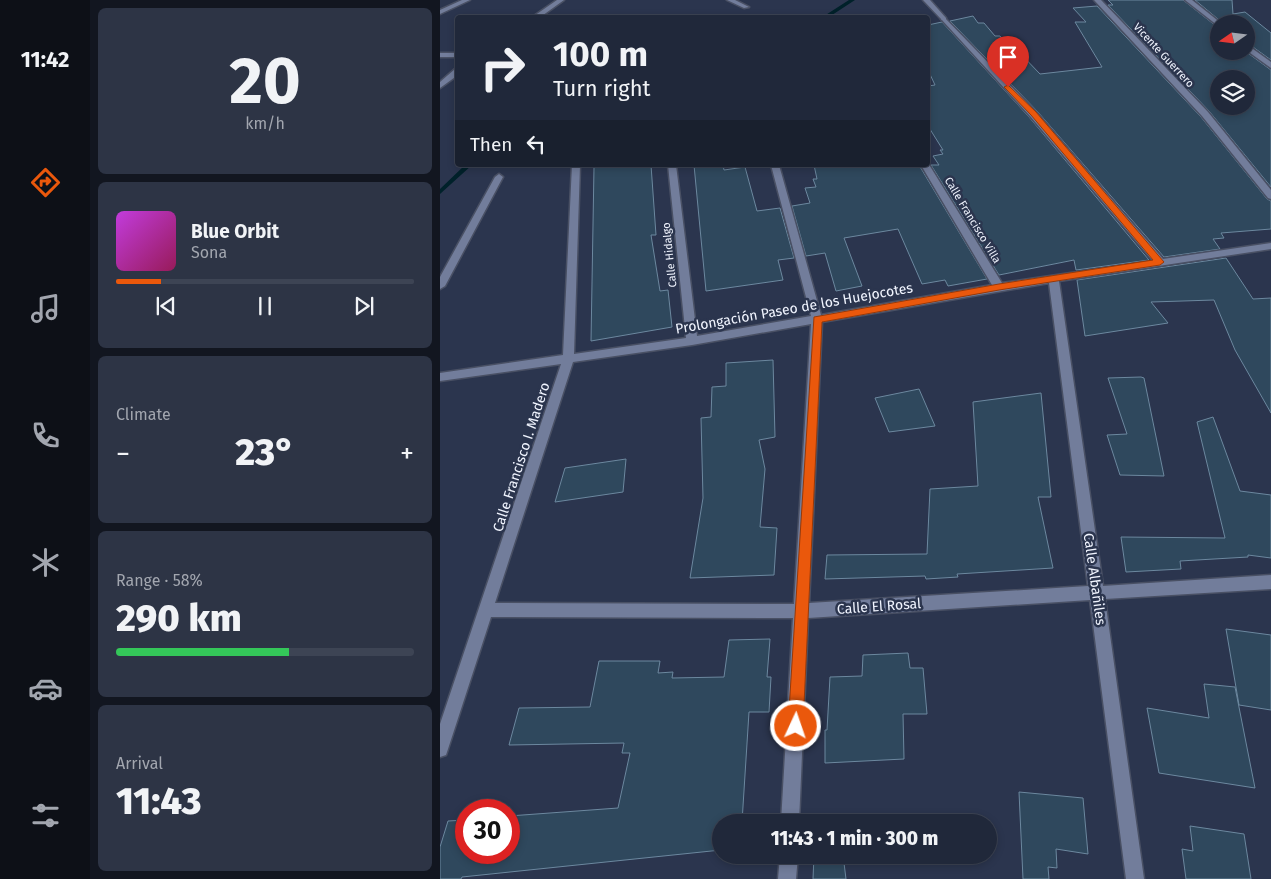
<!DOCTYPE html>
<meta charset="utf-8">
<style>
body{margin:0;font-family:"Fira Sans",sans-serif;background:#2d3445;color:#f1f3f6;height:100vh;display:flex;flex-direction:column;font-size:19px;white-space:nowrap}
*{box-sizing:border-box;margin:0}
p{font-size:16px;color:#a2a6af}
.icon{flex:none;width:28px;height:28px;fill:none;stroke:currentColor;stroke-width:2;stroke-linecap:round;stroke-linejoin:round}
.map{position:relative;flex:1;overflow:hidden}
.side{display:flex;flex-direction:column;gap:8px;padding:8px;background:#121620;width:350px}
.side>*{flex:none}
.guide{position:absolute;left:15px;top:15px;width:475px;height:152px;border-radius:5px;box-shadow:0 2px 8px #0003,0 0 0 1px #3d4454;background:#20283a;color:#f1f3f6;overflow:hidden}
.needle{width:32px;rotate:256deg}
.buttons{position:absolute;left:770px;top:15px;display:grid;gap:10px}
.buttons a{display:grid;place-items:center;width:45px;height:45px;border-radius:50%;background:#20283a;box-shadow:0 2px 8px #0003,0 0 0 1px #3d4454;font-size:25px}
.speed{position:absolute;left:15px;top:799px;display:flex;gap:10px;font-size:25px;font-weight:700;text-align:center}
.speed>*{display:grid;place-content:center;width:65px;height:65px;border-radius:50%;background:#20283a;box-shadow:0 2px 8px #0003,0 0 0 1px #3d4454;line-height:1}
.speed .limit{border:8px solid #d22;background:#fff;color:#111}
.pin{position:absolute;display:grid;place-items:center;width:42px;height:42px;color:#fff;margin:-51px -21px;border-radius:50% 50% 50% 0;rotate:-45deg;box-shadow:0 0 5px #0007}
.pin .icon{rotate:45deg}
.me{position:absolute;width:55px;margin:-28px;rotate:3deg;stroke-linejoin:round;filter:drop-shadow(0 0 4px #0008)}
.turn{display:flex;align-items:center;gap:18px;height:105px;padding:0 15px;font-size:22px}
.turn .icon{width:65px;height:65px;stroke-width:2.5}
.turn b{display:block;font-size:35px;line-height:42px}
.then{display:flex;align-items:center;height:48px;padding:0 15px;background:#0003;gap:10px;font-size:19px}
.big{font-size:38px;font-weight:800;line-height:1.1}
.side .card{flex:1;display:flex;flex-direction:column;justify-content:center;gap:8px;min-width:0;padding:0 18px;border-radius:8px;background:#2d3445}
.side .dial{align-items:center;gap:0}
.dial b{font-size:65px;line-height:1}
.song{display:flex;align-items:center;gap:15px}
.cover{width:60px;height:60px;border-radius:8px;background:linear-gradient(135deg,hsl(290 70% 55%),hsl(330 70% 35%))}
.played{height:5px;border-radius:2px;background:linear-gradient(90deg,#ea580c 15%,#3d4454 15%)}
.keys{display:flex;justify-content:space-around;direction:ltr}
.heat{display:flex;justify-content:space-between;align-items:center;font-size:28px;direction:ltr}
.charge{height:8px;border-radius:4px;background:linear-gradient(90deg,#34c759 58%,#3d4454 0)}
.trip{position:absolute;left:272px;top:814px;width:285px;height:50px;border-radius:25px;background:#20283a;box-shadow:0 2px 8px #0003,0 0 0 1px #3d4454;font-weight:800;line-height:50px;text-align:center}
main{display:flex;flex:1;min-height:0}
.tabs{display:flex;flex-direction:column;width:90px;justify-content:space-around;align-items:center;background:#0d1017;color:#a2a6af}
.tabs .icon{width:35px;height:35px}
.tabs .on{color:#ea580c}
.tabs b{font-size:22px;color:#f1f3f6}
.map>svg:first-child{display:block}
</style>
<main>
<nav class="tabs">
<b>11:42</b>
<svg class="icon on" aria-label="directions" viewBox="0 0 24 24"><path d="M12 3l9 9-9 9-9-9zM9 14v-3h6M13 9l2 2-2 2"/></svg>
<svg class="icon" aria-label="music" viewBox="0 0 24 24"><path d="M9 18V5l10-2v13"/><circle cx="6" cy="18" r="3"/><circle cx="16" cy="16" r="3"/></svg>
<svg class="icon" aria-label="phone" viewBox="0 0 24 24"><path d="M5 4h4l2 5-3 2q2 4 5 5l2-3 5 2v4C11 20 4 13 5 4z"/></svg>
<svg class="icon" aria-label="climate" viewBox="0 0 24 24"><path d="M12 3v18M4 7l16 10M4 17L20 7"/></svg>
<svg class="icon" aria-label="car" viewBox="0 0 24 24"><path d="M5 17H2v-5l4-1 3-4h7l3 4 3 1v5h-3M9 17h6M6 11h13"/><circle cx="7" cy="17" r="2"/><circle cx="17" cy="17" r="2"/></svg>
<svg class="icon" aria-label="filters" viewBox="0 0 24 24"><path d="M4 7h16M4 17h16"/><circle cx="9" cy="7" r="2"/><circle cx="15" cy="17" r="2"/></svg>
</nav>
<section class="side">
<div class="card dial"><b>20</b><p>km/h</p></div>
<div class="card">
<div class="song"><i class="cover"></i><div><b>Blue Orbit</b><p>Sona</p></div></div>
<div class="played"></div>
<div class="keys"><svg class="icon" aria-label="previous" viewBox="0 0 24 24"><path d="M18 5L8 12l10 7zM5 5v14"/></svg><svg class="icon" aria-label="pause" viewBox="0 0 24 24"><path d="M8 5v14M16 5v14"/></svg><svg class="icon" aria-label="next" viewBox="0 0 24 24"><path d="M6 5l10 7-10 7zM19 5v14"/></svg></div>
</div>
<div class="card"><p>Climate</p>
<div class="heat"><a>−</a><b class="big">23°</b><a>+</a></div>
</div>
<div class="card"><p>Range · 58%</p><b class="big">290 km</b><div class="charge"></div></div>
<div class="card"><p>Arrival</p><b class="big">11:43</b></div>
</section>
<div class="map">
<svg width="831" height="879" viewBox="0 0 831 879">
<rect width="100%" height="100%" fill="#2b354e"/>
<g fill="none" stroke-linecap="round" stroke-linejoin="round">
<!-- stream -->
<path fill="#00212a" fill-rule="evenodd" d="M409 0H415L389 17 381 18Z
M25 165H32L0 194V189Z"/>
</g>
<!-- building -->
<path fill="#2f485d" stroke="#6c889f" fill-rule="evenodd" d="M668 0H743L776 26 779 27V51H805L831 70V187L769 111 668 5H673ZM779 79H806V106H779Z
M755 0H792L793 14 805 12 831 33V60L806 42V24H784Z
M657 6 761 117 827 199 831 201V229L781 233 784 238 773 239 780 249 724 257 597 111 510 21 533 16 538 23H544L555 36H560L573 52 578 51 600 74 662 67 635 22H646L633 8Z
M502 22 589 117 709 260 636 270 634 260 559 275 491 165H499L493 156 503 154 500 150H503L488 126V86L495 85 488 70V25Z
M168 165H211L216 235H211L220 291 228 290 232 327 151 341 154 167Z
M254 165H283L284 170 305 167 317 211 340 208 354 258 338 260 343 280 266 291Z
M374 165H479L547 279 508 286 505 280 482 284 458 229 404 238 422 286 396 291 385 253 366 256 352 206 370 203 365 188 376 187 373 179H377Z
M786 258 813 299 831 298V413L795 350 774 300 711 302 728 323 645 336 637 280Z
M333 360 335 437 319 440 325 469 320 527 337 528 334 575 250 578 263 498 261 418 271 417 272 387 286 386V363Z
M701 377 704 378 724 476 680 475 667 435 687 434 668 378Z
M479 389 495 426 449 432 435 398Z
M601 393 611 497H598L613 568 517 574 518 577 486 579 485 576 385 579 387 555 487 554 490 489 538 486 533 402Z
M773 417 800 491 831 495V558L808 555V557L740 561 741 569 686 572 681 537 785 538 757 422Z
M186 459 183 492 115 502 125 468Z
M786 629 831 635V710L799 705Z
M330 639 327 677H331L329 712H309L302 822H281V850L22 877 21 879H0V847L8 821 26 820V852H69V816L178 808 190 753H182L184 743 69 745 79 708 150 707 159 661H220L218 673 233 672 232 678 284 677 289 640Z
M468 653 470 668H483L487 714H463L464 759 385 763V730H387L390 677 422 676 423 655Z
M764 684 795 687 815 788 719 773 707 708 769 718Z
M579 792 643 798 648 854 616 849 617 868 608 867 609 879H583Z
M750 826 804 834 811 879H746L742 849 753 851Z
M374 855H403L406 879H373Z"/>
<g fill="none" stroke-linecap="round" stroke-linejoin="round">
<!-- pedestrian casing -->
<g stroke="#495064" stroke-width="3">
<path id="pedestrian" d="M483 0H490L506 18V20H502Z"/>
</g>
<!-- minor casing -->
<g stroke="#495064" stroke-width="3">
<path id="minor" d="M22 0H30L0 14V10Z
M117 0H124L99 18H91Z
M287 0H295L309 7 304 8Z
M654 0H661L768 112 831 190V199L828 198 762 116Z
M745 0H752L782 24 777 25Z
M504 17 596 112 723 259 831 243V249L619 281 663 586 831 575V589L665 599 704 879H686L650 600 368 618 359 822H341L353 618 51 617 8 749 6 755 0 757V724L121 364 0 381V373L123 355 132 165H140L134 354 246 338 228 165H236L257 336 371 316 331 165H339L381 315 552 285 481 165H488V163L562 283 713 261 590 116 502 20 501 19ZM609 283 648 586 369 603 382 322ZM371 324 354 604 55 603 133 362 252 345Z
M806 44 831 62V68L806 50Z
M0 53H18V57H0Z
M15 69H18V75L0 88V82Z
M59 174 63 177 5 286 0 289V277L55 177Z
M340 855H358L356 879H338Z"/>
</g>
<!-- pedestrian -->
<use href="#pedestrian" fill="#727d9b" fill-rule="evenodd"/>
<!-- minor -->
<use href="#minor" fill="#727d9b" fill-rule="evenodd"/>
</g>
<!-- route -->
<path fill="#ea580c" stroke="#983908" d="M568 85 596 112 724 262 720 265 559 290 382 322 363 726 361 731 356 734 350 731 348 726 374 317 559 284 713 260 591 115 565 88 564 87Z"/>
<g text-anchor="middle" stroke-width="5" stroke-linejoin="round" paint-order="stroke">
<!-- far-street labels -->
<g font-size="11" fill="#f0f4fe" stroke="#2b354e">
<text transform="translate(724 55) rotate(47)" y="4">Vicente Guerrero</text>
<text transform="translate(533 220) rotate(59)" y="4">Calle Francisco Villa</text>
<text transform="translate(229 255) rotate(-96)" y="4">Calle Hidalgo</text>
</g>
<!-- street labels -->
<g font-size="14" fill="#f0f4fe" stroke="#2b354e">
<text transform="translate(354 308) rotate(-10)" y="5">Prolongación Paseo de los Huejocotes</text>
<text transform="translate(81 457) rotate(-72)" y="5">Calle Francisco I. Madero</text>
<text transform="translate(655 579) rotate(82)" y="5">Calle Albañiles</text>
<text transform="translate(439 606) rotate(-4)" y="5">Calle El Rosal</text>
</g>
</g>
</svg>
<div class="buttons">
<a><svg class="needle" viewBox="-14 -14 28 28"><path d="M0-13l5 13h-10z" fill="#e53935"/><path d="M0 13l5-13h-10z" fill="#a2a6af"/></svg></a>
<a><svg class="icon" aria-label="layers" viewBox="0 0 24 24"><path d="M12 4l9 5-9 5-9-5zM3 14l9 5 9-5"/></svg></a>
</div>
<div class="speed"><div class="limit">30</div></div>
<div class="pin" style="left:568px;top:87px;background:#d93025"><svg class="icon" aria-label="arrive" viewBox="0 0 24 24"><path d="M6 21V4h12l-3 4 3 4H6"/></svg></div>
<svg class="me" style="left:356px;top:726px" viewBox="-20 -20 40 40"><circle r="17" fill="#ea580c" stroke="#fff" stroke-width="3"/><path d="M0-11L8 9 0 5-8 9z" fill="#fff"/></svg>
<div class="trip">11:43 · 1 min · 300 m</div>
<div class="guide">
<div class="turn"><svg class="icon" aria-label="right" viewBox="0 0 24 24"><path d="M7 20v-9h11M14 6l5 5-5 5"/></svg><div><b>100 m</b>Turn right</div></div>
<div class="then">Then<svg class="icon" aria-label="left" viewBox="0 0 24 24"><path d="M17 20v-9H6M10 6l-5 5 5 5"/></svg></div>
</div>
</div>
</main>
